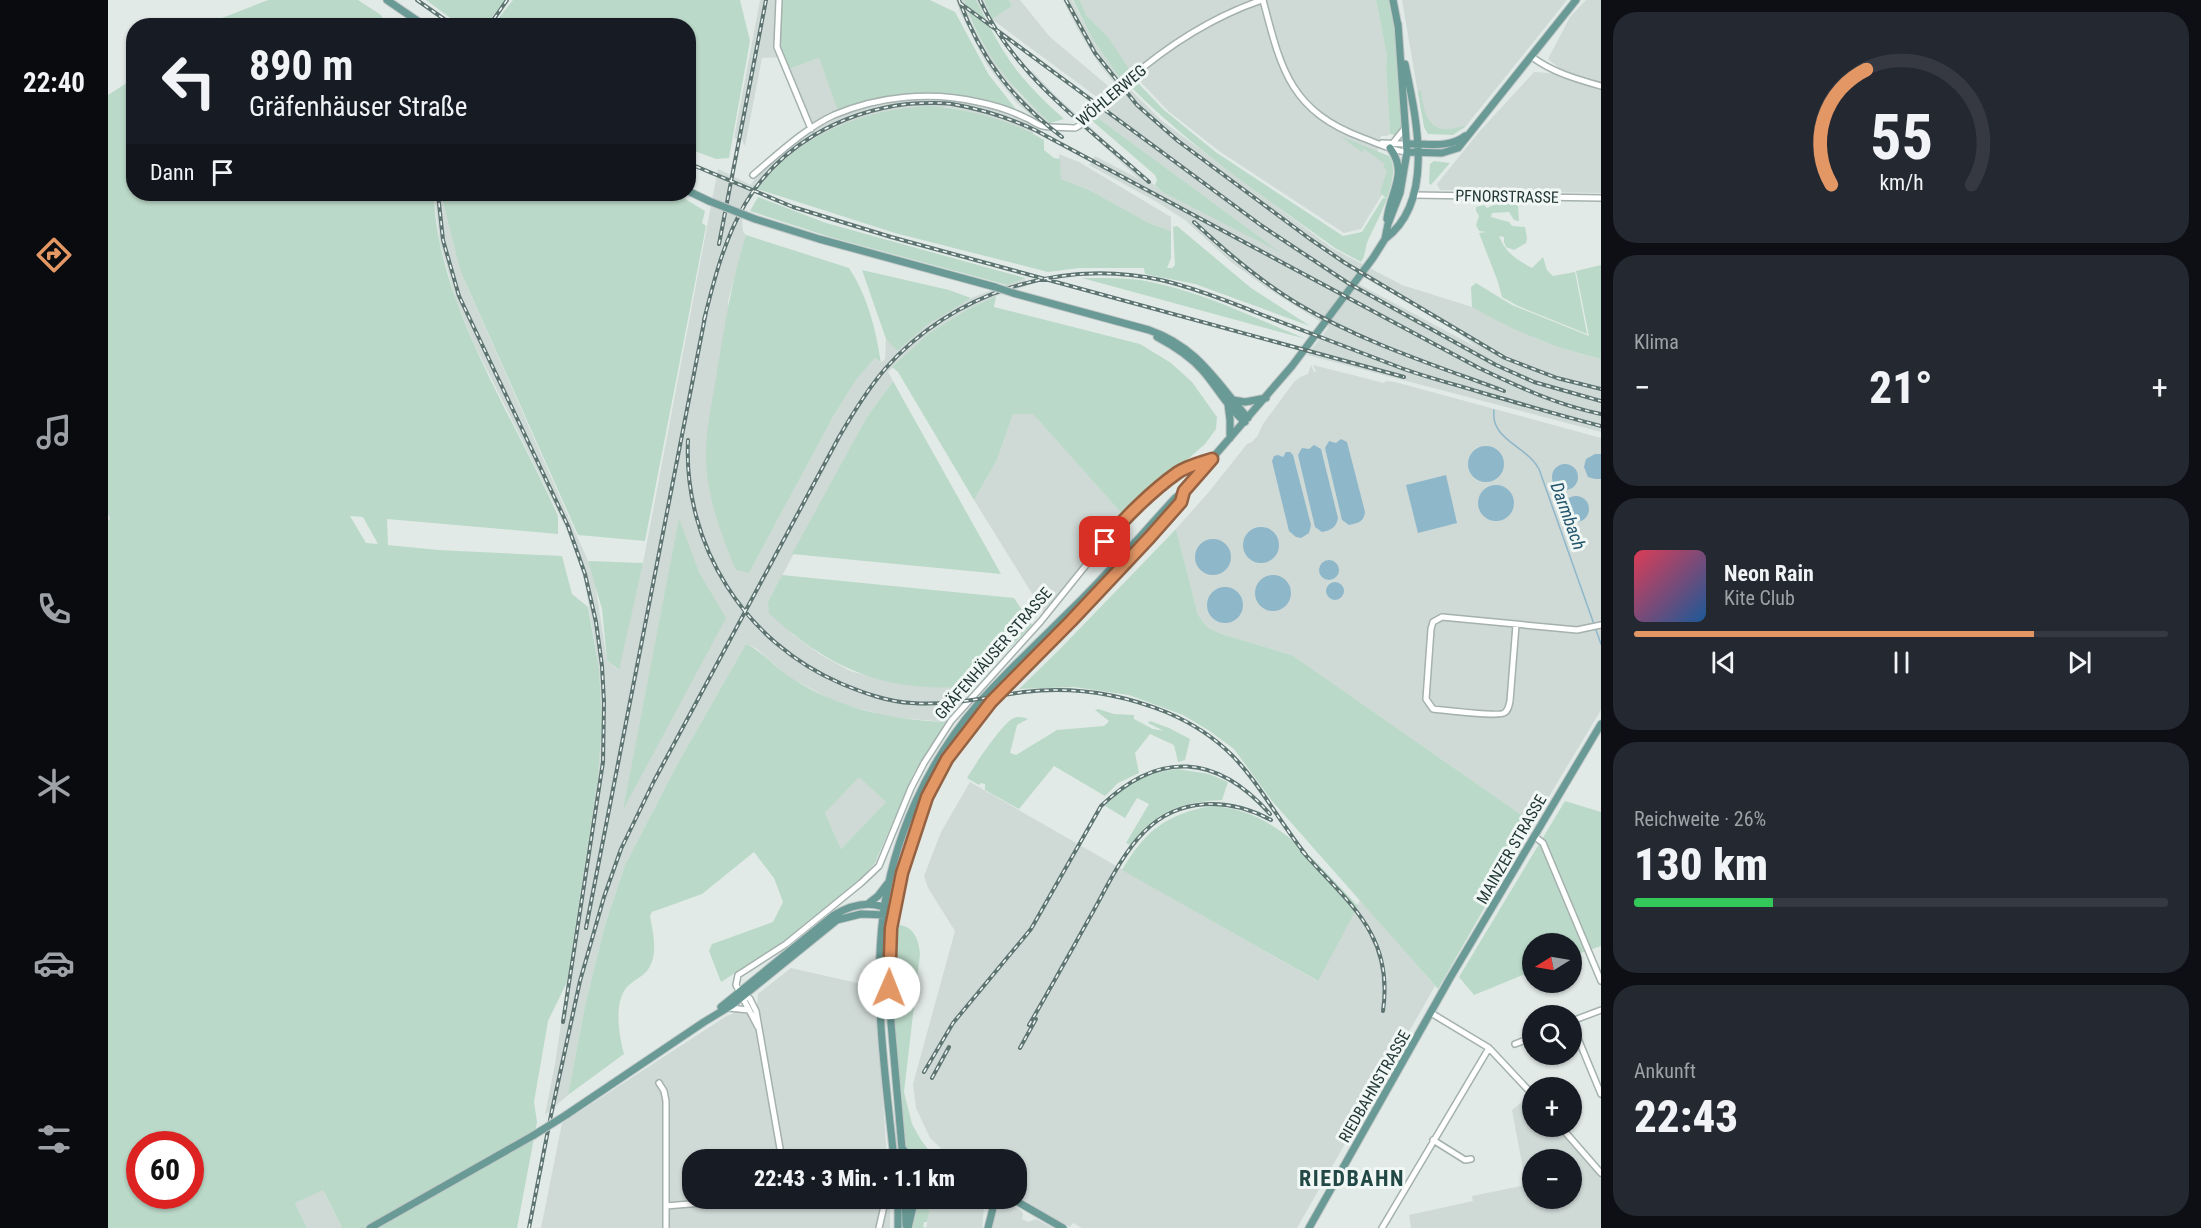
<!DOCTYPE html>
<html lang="de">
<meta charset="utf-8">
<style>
body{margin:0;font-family:"Roboto Condensed",sans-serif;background:#242831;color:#f1f3f6;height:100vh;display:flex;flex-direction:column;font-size:22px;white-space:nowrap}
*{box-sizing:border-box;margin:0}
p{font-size:20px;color:#9ea1a6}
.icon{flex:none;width:33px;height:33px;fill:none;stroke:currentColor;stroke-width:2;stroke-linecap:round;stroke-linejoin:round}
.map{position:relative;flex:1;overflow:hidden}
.drawer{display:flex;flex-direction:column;gap:12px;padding:12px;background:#0d0f14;width:600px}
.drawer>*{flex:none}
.top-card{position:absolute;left:18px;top:18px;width:570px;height:183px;border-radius:24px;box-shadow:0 2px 4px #0004;background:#171b24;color:#f1f3f6;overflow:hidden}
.needle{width:39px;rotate:259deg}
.fabs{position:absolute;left:1414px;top:933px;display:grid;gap:12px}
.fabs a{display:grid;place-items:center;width:60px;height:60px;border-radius:50%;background:#171b24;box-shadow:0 2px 4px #0004;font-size:30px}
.speed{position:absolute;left:18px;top:1131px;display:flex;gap:12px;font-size:30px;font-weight:700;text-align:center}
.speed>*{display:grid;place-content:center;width:78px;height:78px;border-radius:50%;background:#171b24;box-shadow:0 2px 4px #0004;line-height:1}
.speed .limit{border:9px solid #d22;background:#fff;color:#111}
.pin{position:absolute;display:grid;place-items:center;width:51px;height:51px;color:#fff;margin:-26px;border-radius:12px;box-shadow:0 3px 9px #0006}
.me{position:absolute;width:66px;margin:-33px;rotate:1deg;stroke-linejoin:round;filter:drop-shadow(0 0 4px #0008)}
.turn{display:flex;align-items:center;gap:21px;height:126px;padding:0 24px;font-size:27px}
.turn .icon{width:78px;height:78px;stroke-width:2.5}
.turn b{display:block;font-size:42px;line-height:51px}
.then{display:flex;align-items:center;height:57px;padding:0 24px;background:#0003;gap:12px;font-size:22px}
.big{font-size:45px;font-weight:800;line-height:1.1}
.drawer .card{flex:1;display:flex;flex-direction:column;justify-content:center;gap:9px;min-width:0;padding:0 21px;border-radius:24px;background:#242831}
.drawer .dial{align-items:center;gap:0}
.dial svg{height:156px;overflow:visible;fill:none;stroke:#363941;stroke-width:7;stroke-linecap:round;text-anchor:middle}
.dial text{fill:#f1f3f6;stroke:none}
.song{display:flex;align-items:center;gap:18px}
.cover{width:72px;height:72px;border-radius:9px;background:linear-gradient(135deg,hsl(350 70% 55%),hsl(210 70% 35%))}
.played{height:6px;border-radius:3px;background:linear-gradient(90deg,#e39765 75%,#363941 75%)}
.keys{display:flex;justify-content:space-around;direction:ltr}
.heat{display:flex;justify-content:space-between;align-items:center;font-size:33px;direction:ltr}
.charge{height:9px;border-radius:4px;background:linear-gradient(90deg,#34c759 26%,#363941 0)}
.trip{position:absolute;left:574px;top:1149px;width:345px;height:60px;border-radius:24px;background:#171b24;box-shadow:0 2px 4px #0004;font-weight:800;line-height:60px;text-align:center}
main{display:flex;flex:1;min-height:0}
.menu{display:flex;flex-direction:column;width:108px;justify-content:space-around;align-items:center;background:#090b0e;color:#9ea1a6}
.menu .icon{width:42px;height:42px}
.menu .current{color:#e39765}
.menu b{font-size:27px;color:#f1f3f6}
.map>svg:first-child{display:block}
</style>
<main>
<nav class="menu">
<b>22:40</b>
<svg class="icon current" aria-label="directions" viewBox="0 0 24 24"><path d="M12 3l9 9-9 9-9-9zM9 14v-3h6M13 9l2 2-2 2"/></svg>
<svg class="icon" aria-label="music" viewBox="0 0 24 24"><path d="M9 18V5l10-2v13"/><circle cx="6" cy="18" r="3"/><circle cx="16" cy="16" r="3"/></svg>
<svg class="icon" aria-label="phone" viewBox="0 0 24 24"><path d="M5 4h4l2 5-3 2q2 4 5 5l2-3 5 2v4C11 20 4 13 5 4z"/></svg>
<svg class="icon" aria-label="climate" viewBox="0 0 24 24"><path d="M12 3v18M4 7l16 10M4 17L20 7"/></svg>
<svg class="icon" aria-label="car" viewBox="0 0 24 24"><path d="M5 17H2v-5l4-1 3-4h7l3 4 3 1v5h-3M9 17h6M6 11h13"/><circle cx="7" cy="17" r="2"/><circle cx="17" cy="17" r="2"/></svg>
<svg class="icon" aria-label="filters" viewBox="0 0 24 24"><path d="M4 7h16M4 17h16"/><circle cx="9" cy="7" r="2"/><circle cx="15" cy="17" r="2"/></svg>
</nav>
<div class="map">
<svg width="1493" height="1228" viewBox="0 0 1493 1228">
<rect width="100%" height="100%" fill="#e1eae7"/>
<!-- built -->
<path fill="#cfd9d6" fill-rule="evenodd" d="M652 0H672L673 57 654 58 637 146 634 140 626 138Z
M848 0H856L863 21 876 46 911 94 942 123 930 122 908 102 896 87 879 65 852 12Z
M868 0H876L884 18 904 6 901 0H912L942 37 1005 90 993 100 874 12Z
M955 0H964L984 38 1013 80 1053 120 1224 248 1294 285 1364 307 1429 339 1472 354 1493 359V432L1199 355 1221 327 1159 288 1123 262 1077 220 1049 202 981 165 987 156 1031 179 918 74 924 71 947 95 1054 192 1168 249 986 115 1012 90 991 64 970 30ZM1248 273 1340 325 1370 348 1243 280Z
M972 0H1151L1163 37 1154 0H1268L1279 56 1278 68 1282 134 1279 136H1273L1269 153 1282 164 1275 193 1253 229 1236 233 1111 151 1060 111 1018 66 1000 37 978 15Z
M1294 0H1459L1358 126 1355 129 1335 133 1314 117Z
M1478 0H1493V193L1332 190 1329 184 1370 133 1426 72 1458 74 1440 59 1462 17Z
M711 58 732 114 703 129 678 70Z
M804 98H837L869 104 927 125 925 136 901 124 863 112 840 107H805L708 137 679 158 641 198 634 217 635 232 638 235 620 301 641 573 726 415 748 380 767 358 772 363 777 359 778 339 789 351 819 325 841 310 863 298 917 278 918 286 888 296 860 309 820 334 780 372 785 381 759 417 660 602 684 634 713 655 742 671 779 681 819 687 865 686 838 722 782 717 728 702 681 677 649 649 638 644 570 763 517 865 497 925 477 1006 460 1095 437 1115 447 1064 490 775 494 724 491 669 477 583 471 559 456 524 366 344 348 300 332 243 326 194H333L352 270 480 561 487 583 499 660 510 670 535 563 610 169 643 185 649 175 695 136 734 115 780 102ZM571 519 591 572 617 618 516 807Z
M951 154 971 162 1063 217V231L1041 223 981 190 953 179Z
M1203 365 1206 372 1208 371 1205 365 1276 383 1278 381 1287 382 1493 438V710L1425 823 1184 655 1113 634 1099 627 1090 615 1068 529 1100 493 1139 444 1144 442 1150 435 1155 424 1186 382 1192 377 1200 374Z
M905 414H925L1016 516 936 613 866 500 889 460Z
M751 776 778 802 733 849 717 813Z
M862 782 1209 981 1252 900 1327 986 1189 1228H974L965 1223 962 1227 909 1196V1160L844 1159 822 1138 808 1108 805 1084 847 931 820 888 816 876 833 832Z
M683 968 767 987 779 1159 585 1160V1198L782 1199V1228H433L454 1123 617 1017 628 1012 637 1014 649 1007 650 994Z
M1422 1096 1425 1099V1126L1449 1127 1493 1176V1228H1303L1301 1215 1365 1201 1364 1196 1418 1185 1404 1110ZM1425 1160H1464V1198H1425Z
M215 1189 217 1195 234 1228H199L187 1203Z
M824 1199H877L874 1228H818Z
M895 1201 912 1209 915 1214 914 1219 920 1222 928 1219 945 1228H884L889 1206Z"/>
<!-- green -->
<path fill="#bbd9c8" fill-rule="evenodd" d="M160 0H250L273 15 276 21 283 25H96Z
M318 0H397L378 25H352Z
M405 0H632L642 41 621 158 608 159 581 149 580 26 385 25Z
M672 0H822L847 12 881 75 910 112 871 100 778 98 730 111 711 58 678 70C669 47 671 25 672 0Z
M856 0H868C883 30 899 62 923 87 933 98 945 109 956 119L942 123C901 85 874 53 856 0Z
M876 0H901L904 6 884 19Z
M965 0H972L978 15 1000 37 1023 72 1013 80 984 38Z
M1268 0H1282L1289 41 1296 124 1293 131 1287 135 1282 134 1278 68 1279 56Z
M25 79 26 194H326C328 301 407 419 450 516V534L279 519 280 545 330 550 454 556 464 594 480 607 491 669 494 724 490 777 459 982 440 1021 426 1102 429 1122 409 1228H234L215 1190 187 1203 199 1228H0V520L2 519 0 514V95ZM242 516 255 517 270 544 258 543ZM32 1144H82V1196H32Z
M1026 79 1056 110 1109 153 1235 236 1254 232 1275 198H1278L1272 193 1279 170 1275 167 1277 164 1256 149 1254 152 1232 136 1281 156C1295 174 1269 222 1260 240 1257 247 1258 255 1253 262L1227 248C1156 197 1082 147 1020 84Z
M1310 91H1313C1315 106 1318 131 1340 129 1346 129 1352 126 1358 126L1345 135 1320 134 1316 127Z
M824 106C860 109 905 121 936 140V150L946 158 952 159 953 179 981 190 1041 223 1063 231V258L1059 268H1064L1067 265 1065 227 1069 226 1143 288 1202 326 1087 284 1037 274 1036 268H971L940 272 787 233 649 189C659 178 669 165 681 156 722 123 772 108 824 106Z
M986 115 1172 252 1054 192 1047 185 1049 180 1047 175 982 119Z
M1326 161 1342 163 1323 185 1321 183 1322 164Z
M333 194H569L597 211 594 223 598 226 537 541 470 535 352 270Z
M650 197 718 223 917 278 899 285 722 237 642 211Z
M1405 202 1410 206 1411 221 1406 220 1401 212 1384 213 1383 217 1401 222 1404 226 1417 227 1419 238 1418 243 1406 250 1398 247 1396 242V237L1391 236C1397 252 1409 260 1424 268L1435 257 1439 270 1445 276 1467 272 1479 334 1410 306 1394 297 1390 282 1371 233 1378 232 1371 231 1368 225 1371 216 1368 211V207L1376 205 1379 208 1388 204Z
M638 235 741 268C760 297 768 330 773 363L767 358 748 380 726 415 641 573 628 570C615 539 603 508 599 474 595 442 603 409 608 378 616 330 623 282 638 235Z
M1493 265V359C1448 349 1404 330 1364 307L1363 287 1368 283 1404 305 1481 336 1468 271Z
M754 270 841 290 863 298 819 325 789 351 778 339Z
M974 278C998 278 1023 277 1047 283 1099 294 1149 319 1198 339Z
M888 296 886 307 1032 344 1063 363 1084 382 1109 417 1108 429 1097 444 1016 516 925 414H905L889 460 866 500 790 372 784 367 820 334 860 309Z
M785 381 795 399 893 574 684 554 759 417Z
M571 518 591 572 618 618 515 810Z
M1068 529 1090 615 1099 627 1113 634 1184 655 1425 823 1330 989 1164 801 1126 749 1100 730 1075 715 1021 695 966 687 911 689 951 650Z
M480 561 535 563 511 670 499 660 494 609Z
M674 575 906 598 924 625 865 686C850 687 834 688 819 687 756 684 706 656 661 613L660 602Z
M638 644C655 652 666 666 682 677 728 708 784 720 838 722L806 773 767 863 751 881 674 943 613 982 601 951 604 944 665 922 675 902 666 878 646 852 594 894 544 912 542 916C545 933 551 955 539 971 534 977 526 980 520 986 505 1001 511 1035 516 1054L460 1095 477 1006 497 925 517 865 570 763ZM751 777 778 802 733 849 717 813Z
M990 709 1006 714 1026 715V719L1045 729 1056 731 1040 723 1042 721 1061 728 1082 739 1077 760 1070 762 1066 745 1042 734 1027 753 1031 773 1010 783 997 796 946 766 911 809 877 790V784L873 783 871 785 859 778C866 766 895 722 906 718 911 716 915 717 920 719L909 725 902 753 908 755 949 730 996 726 1001 721 987 710Z
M1069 769 1101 774 1120 782 1114 800C1074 802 1046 811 1023 845L1018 843 1041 804 1029 798 1017 818 997 806C1020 782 1036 774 1069 769Z
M1457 801 1493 812V946L1464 956V944H1425V971L1366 995 1351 977Z
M1104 806C1168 809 1208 863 1250 906L1210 981 1014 870C1037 831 1058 814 1104 806Z
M790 925C806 926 811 940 812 954L796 1092 804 1124 813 1140 826 1157C814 1157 804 1158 798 1147 790 1074 781 1001 788 927Z
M810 1199H824L819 1222H816L815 1227 818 1228H804Z"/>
<!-- water -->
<path fill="#8eb7c9" d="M1233 439 1239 442 1257 512C1256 522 1250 523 1241 525L1234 520 1217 448 1221 441 1228 443Z
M1206 445 1213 449 1230 518C1228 528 1223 530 1214 532L1207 527 1190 455 1194 448 1201 449Z
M1360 464a18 18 0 1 1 36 0a18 18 0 1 1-36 0Z
M1178 452H1182L1185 455 1203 525 1201 533 1193 538 1188 537 1181 531 1164 461 1166 456 1170 455 1175 457Z
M1487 454H1493V479H1487L1480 477 1476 467 1478 459Z
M1444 477a13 13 0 1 1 26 0a13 13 0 1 1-26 0Z
M1338 475 1349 523 1310 533 1298 485Z
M1370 503a18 18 0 1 1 36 0a18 18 0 1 1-36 0Z
M1455 509a13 13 0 1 1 26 0a13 13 0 1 1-26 0Z
M1135 545a18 18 0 1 1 36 0a18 18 0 1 1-36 0Z
M1087 557a18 18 0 1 1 36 0a18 18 0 1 1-36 0Z
M1211 570a10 10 0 1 1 20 0a10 10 0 1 1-20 0Z
M1147 593a18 18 0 1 1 36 0a18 18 0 1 1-36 0Z
M1218 591a9 9 0 1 1 18 0a9 9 0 1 1-18 0Z
M1099 605a18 18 0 1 1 36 0a18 18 0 1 1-36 0Z"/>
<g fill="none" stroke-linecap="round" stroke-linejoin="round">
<!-- stream -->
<path stroke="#8eb7c9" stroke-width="1.5" d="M1386 410C1382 440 1419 446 1431 469L1493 644"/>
<!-- minor casing -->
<g stroke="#a4b1ae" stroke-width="8">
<path id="minor" d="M671 0 669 47 703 129
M1155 0C1173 69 1182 111 1255 138 1269 143 1284 151 1299 152
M1424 57C1444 72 1468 79 1493 86
M1274 143 1299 144
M1285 143 1297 128
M645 175C670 154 696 129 726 115 771 96 823 91 870 102 885 105 904 111 918 118 924 120 929 125 935 126 945 128 956 127 967 128 982 121 1005 93 1019 81 1058 47 1104 17 1154 0
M1305 195 1493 198
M1408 625 1402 701C1401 706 1400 711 1396 713 1390 717 1336 710 1325 709L1318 699 1323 629 1325 622 1334 617 1469 630 1493 625
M1426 836 1435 843 1493 981
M636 994 642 999 648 1011 674 1160
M621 1008 641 1010
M1323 1013 1381 1048 1425 1095
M1464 1021 1493 1010
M1464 1024 1493 1094
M650 1027 628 985 630 975 678 944 753 883 771 866 803 788 816 763 843 721 933 621 1008 528 1069 473 1084 465 1102 460
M1407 1044 1425 1037
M551 1083 556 1091 558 1101V1228
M1452 1126 1493 1173
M1325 1140 1357 1160 1363 1159
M558 1206 652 1198
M771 1228 776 1206 774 1198
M1274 1228 1381 1048"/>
</g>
<!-- major casing -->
<g stroke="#c1c7c7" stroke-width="9">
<path id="major" d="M279 0 317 26
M1285 0 1290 26
M1299 144C1319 143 1340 149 1357 136
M1299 152 1334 153 1350 148 1468 0
M580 191 601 201
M647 219 711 239 887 287
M1279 219C1282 192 1301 174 1282 148
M1277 239C1328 201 1308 117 1297 64
M905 293 1041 330C1090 347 1108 382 1140 418
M1049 337C1066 346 1082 356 1095 371 1109 387 1120 408 1137 422
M1125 400 1137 402 1158 398
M1120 404 1122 420V438
M761 903 770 896 780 883
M613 1007 726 915C745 904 767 899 786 913
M458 1115 596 1022 624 1005 729 920 753 914 778 915
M794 1148 802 1157 808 1160
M786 1160C778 1079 765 997 775 916 785 838 819 763 870 704 902 668 938 635 972 601 1005 568 1036 532 1067 498L1076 491 1184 366 1265 258 1277 239 1280 224 1292 193 1299 152 1290 24
M795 1160 783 1023 782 943 794 873 819 797 839 759 870 717 1042 537 1073 502 1076 491
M790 1198V1228
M797 1198 798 1225
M903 1198 955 1228
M262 1228 426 1135
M800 1228 807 1198
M880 1228 886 1204 891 1198
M1201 1228 1342 978 1493 724"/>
</g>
<!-- minor -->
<use href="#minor" stroke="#fff" stroke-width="5"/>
<!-- major -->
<use href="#major" stroke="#6a9a95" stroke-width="7"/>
<!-- rail casing -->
<g stroke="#5d7471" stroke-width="4">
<path id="rail" d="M309 0 346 26
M851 0C873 59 904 99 954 137
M872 0C907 77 980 127 1041 182
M958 0 987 53 1029 105 1070 141 1202 239 1237 263 1397 358 1449 378 1493 389
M852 3 1154 226 1240 283 1388 365 1426 382 1493 401
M381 26 399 0
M580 163 685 207 783 237 1296 377
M330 194 335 240 351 296 460 526 477 574 488 622 494 666 496 702 495 762 455 1022
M1086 222C1118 252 1152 281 1190 304 1254 342 1326 365 1396 391
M611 244 658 0
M596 320C606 280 616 240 637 204 671 146 733 112 799 104 814 103 829 102 844 104 873 109 901 118 927 130L1371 368C1411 387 1449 405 1493 414
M580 440C575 545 637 643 734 684 756 693 780 702 804 703 841 706 879 697 916 692 965 686 1013 694 1058 712 1138 746 1149 793 1198 855
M1194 851C1240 903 1286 934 1275 1011
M478 928 598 312
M921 1025C942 989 962 953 982 917 998 889 1013 855 1036 832 1071 796 1122 798 1163 820
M912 1048 928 1019
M816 1072 845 1023 923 929 993 806C1051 750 1109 754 1162 814
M824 1078 841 1047
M421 1228 443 1115 472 981 496 897 513 849 546 781 731 437C745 413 759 390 777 369 845 292 953 258 1053 280 1087 288 1120 301 1152 314 1197 331 1243 349 1288 366 1316 377 1346 384 1375 393 1414 404 1453 416 1493 426"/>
</g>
<!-- rail -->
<use href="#rail" stroke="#f0f7f4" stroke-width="1.5" stroke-dasharray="4.5" stroke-linecap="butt"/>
<!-- major-bridge casing -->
<g stroke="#c1c7c7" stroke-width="9" stroke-linecap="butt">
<path id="major-bridge" d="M601 201 647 219
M887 287 905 293
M426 1135 458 1115"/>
</g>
<!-- major-bridge -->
<use href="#major-bridge" stroke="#6a9a95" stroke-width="7"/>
</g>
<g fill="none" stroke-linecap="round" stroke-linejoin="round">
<!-- route casing -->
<g stroke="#946242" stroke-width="15">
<path id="route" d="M781 988 783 928 794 873 819 797 839 759 883 702 963 621 1042 537 1073 502 1076 491 1104 459C1092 463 1079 466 1069 473 1045 490 1015 519 997 542"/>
</g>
<!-- route -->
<use href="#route" stroke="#e39765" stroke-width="10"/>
</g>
<g text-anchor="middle" stroke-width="6" stroke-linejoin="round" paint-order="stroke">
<!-- street labels -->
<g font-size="16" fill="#233836" stroke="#f0f7f4">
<text transform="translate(1003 95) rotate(-40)" y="6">WÖHLERWEG</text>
<text transform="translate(1399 196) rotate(1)" y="6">PFNORSTRASSE</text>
<text transform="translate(885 653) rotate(-49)" y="6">GRÄFENHÄUSER STRASSE</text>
<text transform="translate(1403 849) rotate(-60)" y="6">MAINZER STRASSE</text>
<text transform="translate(1266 1086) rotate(-60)" y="6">RIEDBAHNSTRASSE</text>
</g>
<!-- water labels -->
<g font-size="18" font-style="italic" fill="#24566d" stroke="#f0f7f4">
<text transform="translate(1460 516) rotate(70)" y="6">Darmbach</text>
</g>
<!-- district labels -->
<g font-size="22" font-weight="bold" letter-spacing="1.5" fill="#214844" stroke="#f0f7f4">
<text x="1244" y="1186">RIEDBAHN</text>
</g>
</g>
</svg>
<div class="fabs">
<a><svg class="needle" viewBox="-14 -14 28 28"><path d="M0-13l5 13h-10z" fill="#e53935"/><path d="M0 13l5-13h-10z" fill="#9ea1a6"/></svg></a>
<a><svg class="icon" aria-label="search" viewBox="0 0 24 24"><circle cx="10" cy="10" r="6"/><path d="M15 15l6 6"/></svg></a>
<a>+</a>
<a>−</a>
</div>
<div class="speed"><div class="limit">60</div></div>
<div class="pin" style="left:997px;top:542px;background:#d93025"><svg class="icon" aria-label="arrive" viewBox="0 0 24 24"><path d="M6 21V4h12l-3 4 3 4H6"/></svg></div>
<svg class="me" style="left:781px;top:988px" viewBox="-20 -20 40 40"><circle r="19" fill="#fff"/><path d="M0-13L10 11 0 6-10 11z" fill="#e39765"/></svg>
<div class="trip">22:43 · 3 Min. · 1.1 km</div>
<div class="top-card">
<div class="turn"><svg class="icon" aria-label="left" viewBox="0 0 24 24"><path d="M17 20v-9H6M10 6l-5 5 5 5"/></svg><div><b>890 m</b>Gräfenhäuser Straße</div></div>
<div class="then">Dann<svg class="icon" aria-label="arrive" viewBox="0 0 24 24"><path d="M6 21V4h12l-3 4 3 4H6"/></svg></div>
</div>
</div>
<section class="drawer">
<div class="card dial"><svg viewBox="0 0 100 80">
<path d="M14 69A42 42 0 1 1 86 69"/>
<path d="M14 69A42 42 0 0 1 32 10" stroke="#e39765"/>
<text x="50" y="56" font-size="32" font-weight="700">55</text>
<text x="50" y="72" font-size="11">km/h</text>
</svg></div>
<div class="card"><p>Klima</p>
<div class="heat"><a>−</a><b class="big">21°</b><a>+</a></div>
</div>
<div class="card">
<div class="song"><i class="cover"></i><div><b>Neon Rain</b><p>Kite Club</p></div></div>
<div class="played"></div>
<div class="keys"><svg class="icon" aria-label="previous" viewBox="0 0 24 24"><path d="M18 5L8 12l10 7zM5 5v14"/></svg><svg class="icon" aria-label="pause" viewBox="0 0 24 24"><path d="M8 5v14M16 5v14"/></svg><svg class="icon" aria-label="next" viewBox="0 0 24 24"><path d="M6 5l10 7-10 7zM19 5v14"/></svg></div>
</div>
<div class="card"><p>Reichweite · 26%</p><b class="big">130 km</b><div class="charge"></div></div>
<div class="card"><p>Ankunft</p><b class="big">22:43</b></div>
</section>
</main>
